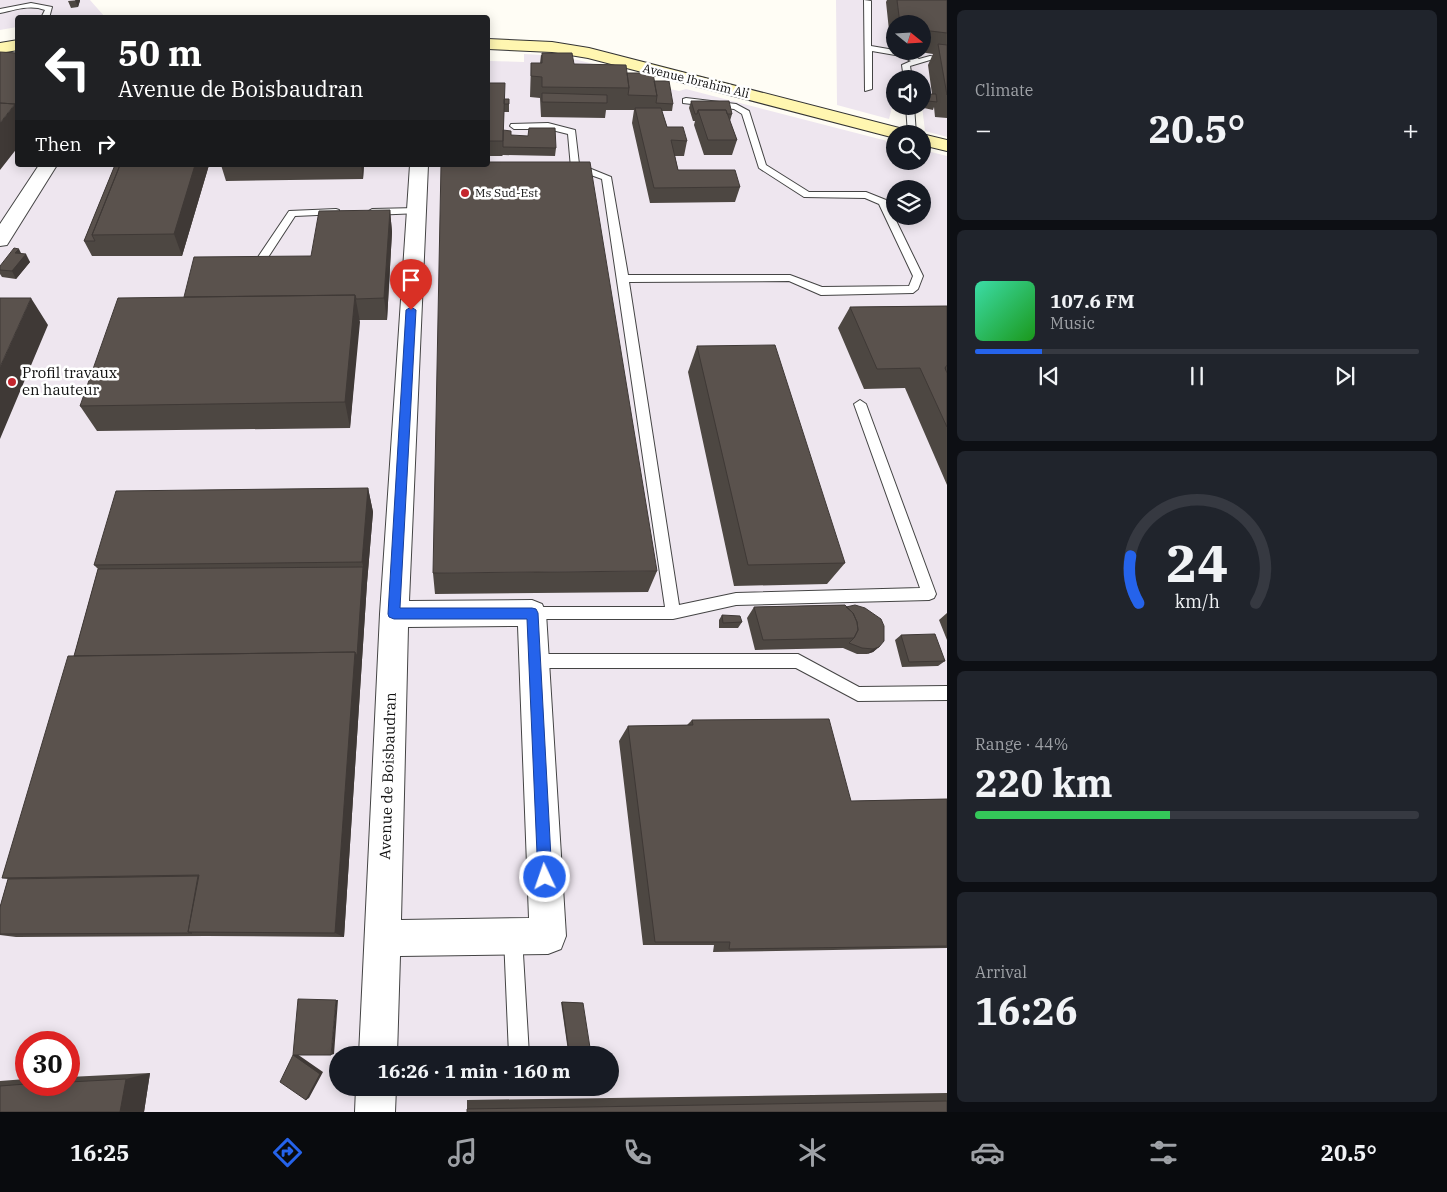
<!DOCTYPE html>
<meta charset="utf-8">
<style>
body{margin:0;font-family:"IBM Plex Serif",serif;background:#20242c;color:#f1f3f6;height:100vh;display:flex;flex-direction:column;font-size:19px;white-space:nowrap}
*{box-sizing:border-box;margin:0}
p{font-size:16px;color:#9ea1a6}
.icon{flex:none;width:28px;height:28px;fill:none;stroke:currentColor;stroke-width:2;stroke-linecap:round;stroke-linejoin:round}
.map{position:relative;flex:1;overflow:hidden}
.details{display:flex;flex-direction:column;gap:10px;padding:10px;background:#0d0f14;width:500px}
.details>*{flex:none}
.guide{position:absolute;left:15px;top:15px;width:475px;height:152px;border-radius:5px;box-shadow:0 2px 12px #0003;background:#202124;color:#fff;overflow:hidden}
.needle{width:32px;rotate:108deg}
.controls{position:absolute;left:886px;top:15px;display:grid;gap:10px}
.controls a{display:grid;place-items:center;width:45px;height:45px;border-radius:50%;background:#171b24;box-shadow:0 2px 12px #0003;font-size:25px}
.speed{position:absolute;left:15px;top:1031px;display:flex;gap:10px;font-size:25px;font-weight:700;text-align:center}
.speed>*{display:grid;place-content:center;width:65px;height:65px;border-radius:50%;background:#171b24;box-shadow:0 2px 12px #0003;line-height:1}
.speed .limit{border:8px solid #d22;background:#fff;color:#111}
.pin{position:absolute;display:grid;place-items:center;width:42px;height:42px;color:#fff;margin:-51px -21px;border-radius:50% 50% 50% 0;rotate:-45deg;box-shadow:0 0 5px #0007}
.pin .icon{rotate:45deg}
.me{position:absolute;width:55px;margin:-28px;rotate:357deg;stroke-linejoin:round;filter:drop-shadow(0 0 4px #0008)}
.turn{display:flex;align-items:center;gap:18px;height:105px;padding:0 20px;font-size:22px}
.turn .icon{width:65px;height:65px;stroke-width:2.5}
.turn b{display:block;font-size:35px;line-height:42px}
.then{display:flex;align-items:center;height:48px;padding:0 20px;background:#0003;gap:10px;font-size:19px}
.big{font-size:38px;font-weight:700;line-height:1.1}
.details .card{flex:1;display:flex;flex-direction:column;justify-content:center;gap:8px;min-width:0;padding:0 18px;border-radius:8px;background:#20242c}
.details .dial{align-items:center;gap:0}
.dial svg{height:130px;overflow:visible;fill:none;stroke:#363941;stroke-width:7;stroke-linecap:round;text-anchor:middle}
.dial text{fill:#f1f3f6;stroke:none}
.song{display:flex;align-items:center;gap:15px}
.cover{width:60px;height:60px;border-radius:8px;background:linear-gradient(135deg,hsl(160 70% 55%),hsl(120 70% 35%))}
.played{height:5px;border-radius:2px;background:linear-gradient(90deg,#2563eb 15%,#363941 15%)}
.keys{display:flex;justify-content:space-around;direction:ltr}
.heat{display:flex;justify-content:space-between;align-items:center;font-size:28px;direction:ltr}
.charge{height:8px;border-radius:4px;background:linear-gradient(90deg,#34c759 44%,#363941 0)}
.trip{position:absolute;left:329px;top:1046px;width:290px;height:50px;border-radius:25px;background:#171b24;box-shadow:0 2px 12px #0003;font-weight:700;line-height:50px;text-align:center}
.tab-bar{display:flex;height:80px;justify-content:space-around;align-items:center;background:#090b0e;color:#9ea1a6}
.tab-bar .icon{width:35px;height:35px}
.tab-bar .on{color:#2563eb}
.tab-bar b{font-size:22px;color:#f1f3f6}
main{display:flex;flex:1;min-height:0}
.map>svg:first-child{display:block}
</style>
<main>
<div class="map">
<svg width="947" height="1112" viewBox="0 0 947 1112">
<rect width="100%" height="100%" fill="#fffdf5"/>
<!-- industrial -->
<path fill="#eee6ef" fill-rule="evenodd" d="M0 0H90L105 17 18 18 17 27 0 30Z
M836 0H947V137L925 131 922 106V79H895V96L889 119 837 105ZM895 24H922V51H895Z
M524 54 543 55 578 60 647 78 644 83 679 91 686 89 895 143V161H922L923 150 947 156V1112H0V59L17 56 18 165H488V61L524 62ZM895 189H922V216H895ZM26 1042H69V1085H26ZM338 1055H610V1088H338Z"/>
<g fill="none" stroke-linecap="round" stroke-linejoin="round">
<!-- lane casing -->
<g stroke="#444" stroke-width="2">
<path id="lane" d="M864 0 871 1V46L906 52 919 59 930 56 947 59V63L930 60 910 66 912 79H904L902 65 911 61 901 56 872 51V89L865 91Z
M31 3 52 7 49 18H41L45 10C30 4 15 10 0 13V9Z
M686 98 736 104 749 111 766 165 809 192H866L886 200 923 276 918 289 913 293 821 295 789 281 629 282 679 605 736 593 920 588 854 404 860 400 866 404 936 594 934 598 929 600 736 605 673 619H532L527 618 525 613 527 608 532 607H665L602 179 571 168 568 134 548 129H514L510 126 511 124 548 123 575 130 579 164 611 177 628 275H790L822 287 909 286 913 276 879 204 865 198 804 197 759 168 742 114 734 109 683 103V99Z
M906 106H914L916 134H908Z
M417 208 422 211 420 213 372 215 367 212 372 209Z
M336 209 339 210V214L295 216 263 265H255L254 263 289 211Z
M535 654H798L859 687 947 686V700L858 701 796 668H535L530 666 528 661 530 656Z
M513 928 519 931 522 937 529 1055H509L504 937 507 931Z"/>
</g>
<!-- street casing -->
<g stroke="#444" stroke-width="2">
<path id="street" d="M39 165H57L7 245 0 246V224Z
M410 165H428L409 601 532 600 542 604 546 613 566 936 561 949 548 954 400 956 397 1055H359L380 614ZM518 626 529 918 401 920 408 627Z
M356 1088H396L395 1112H355Z"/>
</g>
<!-- secondary casing -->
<g stroke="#333" stroke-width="2">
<path id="secondary" d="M488 39 552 42 589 48 907 130 910 134H895V138L588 58 552 52 488 49Z
M18 40V50L0 53V43Z
M921 134H922L947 140V151L922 145Z"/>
</g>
<!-- lane -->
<use href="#lane" fill="#fff" fill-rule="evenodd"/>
<!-- street -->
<use href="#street" fill="#fff" fill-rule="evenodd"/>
<!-- secondary -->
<use href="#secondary" fill="#fff6b0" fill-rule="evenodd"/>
</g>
<!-- wall -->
<path fill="#4d4742" d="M80 0 78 7 71 8 68 1Z
M887 0H947V118L935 117 934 107 933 110 924 108 923 101 927 94H932L928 65 933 54 913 51H922V24H895V49H891L886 2Z
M541 55 574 64 627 73 654 81 673 104 672 111H662L667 127 687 141 684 156H675L678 170 740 187 735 202 650 203 632 123 634 110H606L605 118 541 117 540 98 530 97 531 63H540Z
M488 83 509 104V112H504L503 130 511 135 556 148 555 156 503 155 502 156H488Z
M691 101 732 114 730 121 737 140 732 155H704L694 125 695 121H693L689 108Z
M115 165H209L182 256H92L84 241Z
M221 165H364L363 179 226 181Z
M390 210 392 232 387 320H359L350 428 97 431 80 406 184 297 311 256Z
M21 254 30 262 16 279 2 277 0 274V266Z
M947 306V485L905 388 864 389 838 328 850 307Z
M697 346 845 563 827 584 734 586 688 372Z
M368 488 373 512 367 583 344 937 206 936 16 937 0 935V907L8 879 2 878 74 656 98 569 94 565Z
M657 571 648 592 435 594 433 573Z
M845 605 879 647 873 652 867 654H857L843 648 755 650 747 618 754 607Z
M947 613V640L939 620Z
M722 615 742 622 738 628H719V620Z
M901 635 945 661 938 666 902 667 895 640Z
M692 720 851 801 947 799V948L713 952 714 945H643L619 741 628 726 687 725Z
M561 1002 583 1003 569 1052 568 1051Z
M150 1073 144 1112H0V1081L26 1079V1085H69V1077Z
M947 1093V1112H467V1100Z"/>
<!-- shaded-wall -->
<path fill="#3f3936" d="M75 0H80V1L78 7Z
M15 104 18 109V147L0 170V123Z
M195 165H209L182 256 174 234Z
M361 165H364L363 179Z
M390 210 392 232 387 320 384 298Z
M19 249 23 257 26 254 30 262 16 279 12 271 15 253Z
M355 295 360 322 350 428 345 402Z
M31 298 48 325 0 439V367Z
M368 488 373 512 367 583 362 562Z
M363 567 367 583 344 937 335 933 355 652Z
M879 647 873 652 867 654 873 649Z
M336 1000H338L334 1054 331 1055Z
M297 1054 323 1072 309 1098 306 1100 293 1055Z
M150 1073 144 1112H120L126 1079Z"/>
<!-- building -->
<path fill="#5a524d" stroke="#3f3936" d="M897 0H947V33L922 30V24H900Z
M938 44 947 45V95Z
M0 52 18 53V109L15 104 0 103Z
M542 53H572L574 64 626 65 629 88 542 87V77L531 76V63H542Z
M627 73H653L657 96 628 95 629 88Z
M654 81H669L673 104 656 103 657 96Z
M488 83H505L503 141H488Z
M542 93 607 95V103L542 102Z
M927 94H936L937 102 928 101Z
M504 99H509V104H504Z
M691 101H729L732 114H727L726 110H698L697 114H695Z
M0 103 15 104 0 123Z
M635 108H661L667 127H683L687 141 671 140 678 170H735L740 187 654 188Z
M698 110H726L737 140H708Z
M529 128H555L556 148 503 147V130L511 131V135L528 136Z
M488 162H590L657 571 433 573 441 165H488Z
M115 165H120L92 235 95 241H84Z
M120 165H195L174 234 92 235Z
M390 210 384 298 356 299 355 295 184 297 194 257 311 256 319 211Z
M14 248 19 249 15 253 26 254 12 271 0 270V266Z
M355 295 345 402 80 406 118 298Z
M0 298H31L0 367Z
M947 306V365L945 368 947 373V427L920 368 877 369 850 307Z
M775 345 845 563 748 565 697 346Z
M368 488 362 562 94 565 116 491Z
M363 567 357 656 355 652 74 656 98 569Z
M845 605 853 613 857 622 858 630 854 638 763 640 754 607Z
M855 605 865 608 881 619 884 626V641L879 647 873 649 862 648 849 643 854 638 858 630 857 622 853 613 846 607Z
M722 615 740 616 742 622 723 623Z
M935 634 945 661 909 662 901 635Z
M355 652 335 933 188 932 199 875 2 878 68 656Z
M829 719 851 801 947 799V946L729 949 730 942H655L628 726 693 725 692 720Z
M198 876 188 932 192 933 0 934V907L8 879Z
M298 999 336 1000 331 1055H293Z
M562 1002 583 1003 591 1054 569 1052Z
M293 1055 320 1074 306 1100 280 1082Z
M126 1079 120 1112H0V1086L26 1084V1085H69V1082Z
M947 1101V1112H467V1109Z"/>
<!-- route -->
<path fill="#2563eb" stroke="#184099" d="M411 307 416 310 400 608H532L536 609 538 613 552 877 550 882 545 884 540 882 538 877 527 619H394L389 617 388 614 406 310Z"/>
<!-- markers -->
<g fill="#c4262e" stroke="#fff" stroke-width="2">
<circle cx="465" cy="193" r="5"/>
<circle cx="12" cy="382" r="5"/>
</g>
<g text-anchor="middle" stroke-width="5" stroke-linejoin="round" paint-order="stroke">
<!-- far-street labels -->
<g font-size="12" fill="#111" stroke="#fff">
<text transform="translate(696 81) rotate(14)" y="4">Avenue Ibrahim Ali</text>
</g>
<!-- far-poi labels -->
<g font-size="12" fill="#111" stroke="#fff" text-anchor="start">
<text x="475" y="197">Ms Sud-Est</text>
</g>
<!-- poi labels -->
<g font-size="15" fill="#111" stroke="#fff" text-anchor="start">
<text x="22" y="378">Profil travaux<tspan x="22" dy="17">en hauteur</tspan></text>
</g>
<!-- street labels -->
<g font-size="15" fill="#111" stroke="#fff">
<text transform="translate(388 776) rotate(-88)" y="5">Avenue de Boisbaudran</text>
</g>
</g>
</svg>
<div class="controls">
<a><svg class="needle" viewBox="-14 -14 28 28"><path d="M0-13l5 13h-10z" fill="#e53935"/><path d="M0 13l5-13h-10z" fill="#9ea1a6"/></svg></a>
<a><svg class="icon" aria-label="sound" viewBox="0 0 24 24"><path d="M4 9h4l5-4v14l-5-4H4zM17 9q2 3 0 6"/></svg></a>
<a><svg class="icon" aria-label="search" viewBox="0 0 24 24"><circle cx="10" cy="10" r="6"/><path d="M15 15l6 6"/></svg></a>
<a><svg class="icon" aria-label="layers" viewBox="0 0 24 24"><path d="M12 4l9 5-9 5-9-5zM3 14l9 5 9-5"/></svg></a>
</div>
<div class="speed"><div class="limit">30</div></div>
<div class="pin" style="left:411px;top:310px;background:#d93025"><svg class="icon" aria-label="arrive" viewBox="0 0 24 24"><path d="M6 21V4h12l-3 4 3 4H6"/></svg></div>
<svg class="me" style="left:545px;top:877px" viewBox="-20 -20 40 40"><circle r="17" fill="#2563eb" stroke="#fff" stroke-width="3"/><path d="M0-11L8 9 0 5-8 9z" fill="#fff"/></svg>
<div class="trip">16:26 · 1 min · 160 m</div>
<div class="guide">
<div class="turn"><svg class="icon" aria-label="left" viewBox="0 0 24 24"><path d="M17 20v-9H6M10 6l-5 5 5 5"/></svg><div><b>50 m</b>Avenue de Boisbaudran</div></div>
<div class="then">Then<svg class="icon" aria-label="right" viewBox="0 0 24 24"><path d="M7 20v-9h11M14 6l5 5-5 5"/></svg></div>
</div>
</div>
<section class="details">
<div class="card"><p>Climate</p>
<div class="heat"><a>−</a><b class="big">20.5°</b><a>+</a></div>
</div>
<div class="card">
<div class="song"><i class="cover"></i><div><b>107.6 FM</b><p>Music</p></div></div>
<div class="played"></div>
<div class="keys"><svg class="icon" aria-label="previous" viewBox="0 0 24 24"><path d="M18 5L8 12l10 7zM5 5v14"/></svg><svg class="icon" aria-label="pause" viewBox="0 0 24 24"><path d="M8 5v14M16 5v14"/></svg><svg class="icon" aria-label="next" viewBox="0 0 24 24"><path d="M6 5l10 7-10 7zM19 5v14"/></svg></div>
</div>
<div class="card dial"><svg viewBox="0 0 100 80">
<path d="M14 69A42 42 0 1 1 86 69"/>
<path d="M14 69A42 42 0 0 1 9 40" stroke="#2563eb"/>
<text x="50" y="56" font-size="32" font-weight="700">24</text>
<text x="50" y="72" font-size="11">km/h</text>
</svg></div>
<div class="card"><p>Range · 44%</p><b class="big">220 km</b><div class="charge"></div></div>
<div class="card"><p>Arrival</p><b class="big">16:26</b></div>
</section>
</main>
<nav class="tab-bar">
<b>16:25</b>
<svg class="icon on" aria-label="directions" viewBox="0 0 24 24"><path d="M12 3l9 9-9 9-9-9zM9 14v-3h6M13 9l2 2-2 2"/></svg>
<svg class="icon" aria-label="music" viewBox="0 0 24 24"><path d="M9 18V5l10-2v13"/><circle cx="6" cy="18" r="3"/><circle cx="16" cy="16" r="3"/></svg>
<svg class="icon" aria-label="phone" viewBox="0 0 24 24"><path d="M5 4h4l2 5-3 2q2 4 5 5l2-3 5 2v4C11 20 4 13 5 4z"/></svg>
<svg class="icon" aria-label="climate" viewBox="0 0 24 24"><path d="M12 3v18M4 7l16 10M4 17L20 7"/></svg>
<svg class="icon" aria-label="car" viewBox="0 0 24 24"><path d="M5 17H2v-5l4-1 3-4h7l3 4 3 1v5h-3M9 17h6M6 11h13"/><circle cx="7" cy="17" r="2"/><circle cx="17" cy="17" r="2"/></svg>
<svg class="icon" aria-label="filters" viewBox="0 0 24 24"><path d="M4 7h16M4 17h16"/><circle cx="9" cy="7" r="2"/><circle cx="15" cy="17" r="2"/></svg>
<b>20.5°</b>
</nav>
